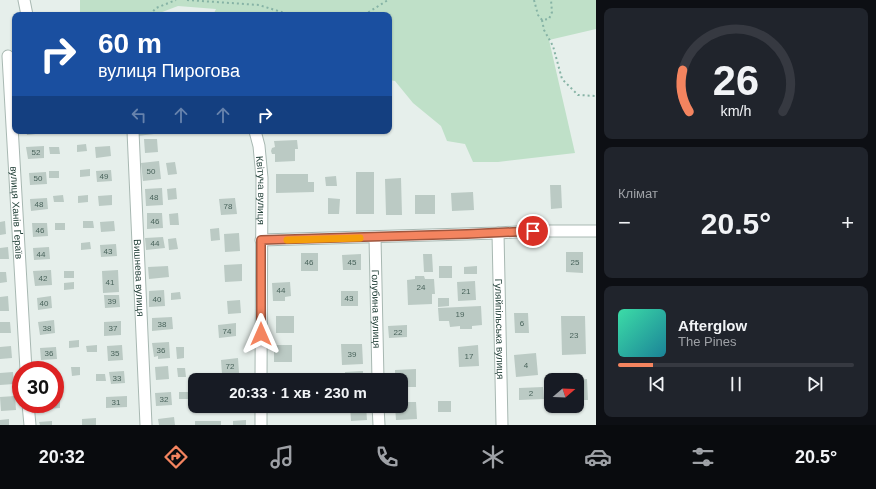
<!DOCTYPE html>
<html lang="uk">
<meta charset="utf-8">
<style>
body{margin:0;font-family:Arial,sans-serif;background:#20242c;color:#f1f3f6;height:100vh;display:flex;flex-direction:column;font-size:15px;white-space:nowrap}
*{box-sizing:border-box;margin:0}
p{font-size:13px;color:#9ea1a6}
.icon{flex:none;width:22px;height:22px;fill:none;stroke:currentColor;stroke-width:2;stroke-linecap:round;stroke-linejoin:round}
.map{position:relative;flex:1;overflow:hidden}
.details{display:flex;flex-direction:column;gap:8px;padding:8px;background:#0d0f14;width:280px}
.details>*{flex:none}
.guide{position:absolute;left:12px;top:12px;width:380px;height:122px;border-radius:8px;box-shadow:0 1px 3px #0004;background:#1a4fa0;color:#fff;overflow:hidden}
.needle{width:26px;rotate:71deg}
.buttons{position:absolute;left:544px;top:373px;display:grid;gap:8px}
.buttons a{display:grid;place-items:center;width:40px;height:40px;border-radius:8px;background:#171b24;box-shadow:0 1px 3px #0004;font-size:20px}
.speed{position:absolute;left:12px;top:361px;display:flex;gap:8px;font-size:20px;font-weight:700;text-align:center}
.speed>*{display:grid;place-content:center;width:52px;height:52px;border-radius:50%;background:#171b24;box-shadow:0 1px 3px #0004;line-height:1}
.speed .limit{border:6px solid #d22;background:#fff;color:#111}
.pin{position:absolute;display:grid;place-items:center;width:34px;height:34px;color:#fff;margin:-17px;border:2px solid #fff;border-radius:50%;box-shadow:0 1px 4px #0007}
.me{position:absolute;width:44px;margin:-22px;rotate:0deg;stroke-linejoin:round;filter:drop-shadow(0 0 3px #0008)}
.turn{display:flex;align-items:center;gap:14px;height:84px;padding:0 20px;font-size:18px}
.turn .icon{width:52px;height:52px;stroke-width:2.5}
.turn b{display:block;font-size:28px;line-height:34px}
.lanes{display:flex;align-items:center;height:38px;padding:0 20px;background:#0003;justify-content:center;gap:20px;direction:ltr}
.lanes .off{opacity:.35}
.big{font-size:30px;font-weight:700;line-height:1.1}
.details .tile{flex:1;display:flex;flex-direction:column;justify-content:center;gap:6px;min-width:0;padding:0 14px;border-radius:8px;background:#20242c}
.details .dial{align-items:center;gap:0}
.dial svg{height:104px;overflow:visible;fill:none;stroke:#363941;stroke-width:7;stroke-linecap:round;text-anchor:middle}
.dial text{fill:#f1f3f6;stroke:none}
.song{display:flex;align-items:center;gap:12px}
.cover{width:48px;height:48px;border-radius:6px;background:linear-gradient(135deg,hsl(160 70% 55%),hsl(190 70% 35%))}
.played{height:4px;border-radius:2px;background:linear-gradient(90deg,#f4845f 15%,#363941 15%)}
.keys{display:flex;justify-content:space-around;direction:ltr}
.heat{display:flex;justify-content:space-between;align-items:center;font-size:22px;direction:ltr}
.trip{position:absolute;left:188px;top:373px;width:220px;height:40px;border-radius:8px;background:#171b24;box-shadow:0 1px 3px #0004;font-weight:700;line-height:40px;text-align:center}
.menu{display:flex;height:64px;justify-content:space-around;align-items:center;background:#090b0e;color:#9ea1a6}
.menu .icon{width:28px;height:28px}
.menu .on{color:#f4845f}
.menu b{font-size:18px;color:#f1f3f6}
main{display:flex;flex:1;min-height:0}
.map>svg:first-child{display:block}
</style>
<main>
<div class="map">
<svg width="596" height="425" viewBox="0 0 596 425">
<rect width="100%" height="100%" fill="#e6efeb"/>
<!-- green -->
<path fill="#bfe0c8" d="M80 0H596V29L549 40 575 153 498 162H473L465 144 447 141 441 126 413 103 395 81 389 80V15H213L216 9 178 6 157 14 156 15H80Z"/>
<!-- building -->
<path fill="#bbcac4" d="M26 131H43L44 133 27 135Z
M137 131H154V134L137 136Z
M144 139H157L158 152 145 153Z
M297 140 298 149H295V161L275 162V154H272L271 151 272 148 275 147 274 141Z
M86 144 87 151 77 152V145Z
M44 146V158L28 159 26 147Z
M110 146 111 156 96 158 95 147Z
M49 147H59L60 154H50Z
M159 161 161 179 143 181 141 163Z
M175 162 177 174 168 175 166 163Z
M90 169V176L80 177V170Z
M111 170 112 181 97 182 96 171Z
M49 171H59V178H49Z
M46 172 47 184 30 185 29 173Z
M356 172H374V214H356Z
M276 174H308V182H314V192L276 193Z
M336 176 337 186H326L325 177Z
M401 178 402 215H386L385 179Z
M550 185H561L562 208 551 209Z
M162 188 163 205 146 206 145 189Z
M176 188 177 199 168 200 167 189Z
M473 192 474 210 452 211 451 193Z
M63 195 64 202H54L53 196Z
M88 195V202L78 203V196Z
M112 195V205L99 206 98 196Z
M415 195H435V214H415Z
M47 198 48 209 31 211 30 199Z
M235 198 237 214 221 215 219 199Z
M328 198 340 199 339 214H328Z
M147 213H162L163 228 147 229Z
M178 213 179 225H170L169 214Z
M5 221 6 234 0 235V222Z
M83 221H93L94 228H83Z
M114 221 115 231 101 232 100 222Z
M32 223H47L48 236 33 237Z
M55 223H65V230H55Z
M219 228 220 240 211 241 210 229Z
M239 233 240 251 225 252 224 234Z
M163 237 165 248 146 250 145 238Z
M176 238 178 249 169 250 168 239Z
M90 242 91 249 81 250V243Z
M116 244 117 256 101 257 100 245Z
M8 247 9 259H0V248Z
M49 247 50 259 34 260 33 248Z
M566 252H583V273L566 272Z
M301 253H318V271H301Z
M361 254V270H343L342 255Z
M423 254H432L433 272H424Z
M242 264V281L225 282 224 265Z
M168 266 169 277 149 279 148 267Z
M439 266H452V278H439Z
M477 266V274H464V267Z
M51 270 52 285 35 286 33 271Z
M118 270 119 292 103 293 102 271Z
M64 271H74V278H64Z
M0 272H6L7 282 0 283Z
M415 276H424L425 279H434L435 294H432V304L408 305 407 280 415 279Z
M475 281 476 300 458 301 457 282Z
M74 282V289L64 290V283Z
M290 282 291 296 285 297V301H273L272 283Z
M164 290 165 306 149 307V291Z
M341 291H358V306H341Z
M180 292 181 299 171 300V293Z
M104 295H119L120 307 105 308Z
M8 296 9 311H0V297Z
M51 296 52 308 38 310 37 298Z
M438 298H449V306L438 307Z
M240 300 241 313 228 314 227 301Z
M481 306 482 325 472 326V329H460V326L450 327 449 321H439L438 308Z
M514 313H528L529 333H515Z
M276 316H294V333H276Z
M561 316H585L586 354 562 355Z
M172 317 173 329 152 331V318Z
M54 320 55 333 40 335 38 322Z
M121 321V335L104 336V322Z
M0 322H10L11 333H0Z
M236 323V336L219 338 218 325Z
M407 325V337L389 338 388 326Z
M79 340V347L69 348V341Z
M169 342 170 358 158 359V356L154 357 152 343Z
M341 344H362L363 364 342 365Z
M97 345V352H87L86 346Z
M122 345 123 360 108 361 107 346Z
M274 345H292V362H274Z
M478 345 479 366 459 367 458 347Z
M11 346 12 358 0 359V347Z
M56 347 57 359 41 360 40 348Z
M176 347H184V358L177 359Z
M536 353 538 375 516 377 514 355Z
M238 358 239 373 222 374 221 360Z
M168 366 169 379 156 380 155 367Z
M71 367H80V375L72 376Z
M177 368H185L186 377H178Z
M416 369V387H401V380H395V370Z
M55 371H58L59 383H55Z
M124 371 125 383 111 384 109 372Z
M363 371V380H345V372Z
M13 372 14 384 0 385V373Z
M96 374H105L106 381H96Z
M587 379 588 400H577V380Z
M543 387 544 399 519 400V388Z
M171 392 172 405 156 406 155 393Z
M179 392H189V399H179Z
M15 396 16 410 1 411 0 397Z
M127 396V407L106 408V397Z
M55 397H60V408L46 409 45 404H55Z
M438 401H451V412H438Z
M401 402H416L417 419 396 420 395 406H401Z
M196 406H206V412H196Z
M229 406H242V409L229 410Z
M350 406H366L367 420 351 421Z
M174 417 175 425H159L158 419Z
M96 418V425H82V419Z
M9 419V425H0V420Z
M246 420V425H233V421Z
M52 421V425H40L39 422Z
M195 421H221V425H195Z"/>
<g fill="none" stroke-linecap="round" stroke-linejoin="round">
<!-- minor casing -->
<g stroke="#a8b8b2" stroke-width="13">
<g id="minor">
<path d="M24 0 27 15"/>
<path id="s1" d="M8 56 26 370"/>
<path id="s2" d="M133 131 146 425"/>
<path id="s3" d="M255 131 259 146 262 178 261 380"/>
<path id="s4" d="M498 233 502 425"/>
<path id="s5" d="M375 237 378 380"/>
<path d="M261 240 498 233 533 231H596"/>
<path d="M28 404 30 425"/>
<path d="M378 406 379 425"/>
<path d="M261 425V406"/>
</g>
</g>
<!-- path -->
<path stroke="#86b3a5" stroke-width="2" stroke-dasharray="2 3" stroke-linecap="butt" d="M187 0 259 5 291 15
M534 0 538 15 542 20 549 19 552 12 551 0
M150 15 156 8 176 0
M364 15 388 0
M542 20 544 30 553 46 562 79 578 95 596 96"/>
<!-- minor -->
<use href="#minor" stroke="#fff" stroke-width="11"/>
</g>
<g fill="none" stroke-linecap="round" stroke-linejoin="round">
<!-- route casing -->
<g stroke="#9f563e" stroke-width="10">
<path id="route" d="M261 334V240L467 234 533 231"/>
</g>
<!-- route -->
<use href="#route" stroke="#f4845f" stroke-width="7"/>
<!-- slow -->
<path stroke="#f59e0b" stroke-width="7" d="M287 240 360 238"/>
</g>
<g text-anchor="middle" stroke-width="3" stroke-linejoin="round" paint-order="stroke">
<!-- number labels -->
<g font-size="8" fill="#4a645c">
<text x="36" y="155">52</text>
<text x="151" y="174">50</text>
<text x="104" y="179">49</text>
<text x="38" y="181">50</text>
<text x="154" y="200">48</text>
<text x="39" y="207">48</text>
<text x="228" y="209">78</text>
<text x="155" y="224">46</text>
<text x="40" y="233">46</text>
<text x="155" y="246">44</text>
<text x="108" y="254">43</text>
<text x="41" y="257">44</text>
<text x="309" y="265">46</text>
<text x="352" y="265">45</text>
<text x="575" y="265">25</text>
<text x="43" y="281">42</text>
<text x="110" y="285">41</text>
<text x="421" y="290">24</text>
<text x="281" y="293">44</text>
<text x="466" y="294">21</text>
<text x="349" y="301">43</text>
<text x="157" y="302">40</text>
<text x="112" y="304">39</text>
<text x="44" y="306">40</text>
<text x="460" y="317">19</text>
<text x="522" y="326">6</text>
<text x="162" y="327">38</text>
<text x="47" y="331">38</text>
<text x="113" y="331">37</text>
<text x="227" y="334">74</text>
<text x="398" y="335">22</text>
<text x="574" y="338">23</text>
<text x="161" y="353">36</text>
<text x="49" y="356">36</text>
<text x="115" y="356">35</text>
<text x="352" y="357">39</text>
<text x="469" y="359">17</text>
<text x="526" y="368">4</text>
<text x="230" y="369">72</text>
<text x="117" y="381">33</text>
<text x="531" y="396">2</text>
<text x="164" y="402">32</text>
<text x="116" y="405">31</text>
</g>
<!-- street labels -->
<g font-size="10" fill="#24423a" stroke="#f7fbf9">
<text dy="4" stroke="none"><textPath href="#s3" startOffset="60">Квітуча вулиця</textPath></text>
<text dy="4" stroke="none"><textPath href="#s1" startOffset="157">вулиця Ханів Ґераїв</textPath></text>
<text dy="4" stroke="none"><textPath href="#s2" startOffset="147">Вишнева вулиця</textPath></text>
<text dy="4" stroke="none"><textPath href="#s5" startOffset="72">Голубина вулиця</textPath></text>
<text dy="4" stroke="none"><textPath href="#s4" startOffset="96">Гуляйпільська вулиця</textPath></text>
</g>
</g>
</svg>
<div class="buttons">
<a><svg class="needle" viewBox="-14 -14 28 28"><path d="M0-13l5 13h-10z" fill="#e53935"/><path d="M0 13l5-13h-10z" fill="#9ea1a6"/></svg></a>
</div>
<div class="speed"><div class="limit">30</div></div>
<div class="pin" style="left:533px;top:231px;background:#d93025"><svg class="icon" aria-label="arrive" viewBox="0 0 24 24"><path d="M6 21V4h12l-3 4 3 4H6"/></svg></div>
<svg class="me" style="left:261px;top:334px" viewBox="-20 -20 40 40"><path d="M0-17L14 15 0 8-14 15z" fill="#f4845f" stroke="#fff" stroke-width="4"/></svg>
<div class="trip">20:33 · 1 хв · 230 m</div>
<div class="guide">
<div class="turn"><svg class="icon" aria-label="right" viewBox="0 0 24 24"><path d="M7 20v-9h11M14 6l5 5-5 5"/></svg><div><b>60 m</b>вулиця Пирогова</div></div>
<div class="lanes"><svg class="icon off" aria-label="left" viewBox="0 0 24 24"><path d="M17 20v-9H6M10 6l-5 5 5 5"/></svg><svg class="icon off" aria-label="ahead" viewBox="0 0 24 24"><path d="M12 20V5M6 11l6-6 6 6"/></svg><svg class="icon off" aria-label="ahead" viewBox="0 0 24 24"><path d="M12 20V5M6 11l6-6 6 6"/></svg><svg class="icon" aria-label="right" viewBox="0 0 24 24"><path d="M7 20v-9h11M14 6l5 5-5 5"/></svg></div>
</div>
</div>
<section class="details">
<div class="tile dial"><svg viewBox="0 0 100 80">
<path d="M14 69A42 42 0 1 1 86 69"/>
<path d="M14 69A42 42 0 0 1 9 37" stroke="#f4845f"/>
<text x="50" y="56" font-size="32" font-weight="700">26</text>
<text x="50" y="72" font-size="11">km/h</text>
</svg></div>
<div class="tile"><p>Клімат</p>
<div class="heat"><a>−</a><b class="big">20.5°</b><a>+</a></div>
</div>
<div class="tile">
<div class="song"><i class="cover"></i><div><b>Afterglow</b><p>The Pines</p></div></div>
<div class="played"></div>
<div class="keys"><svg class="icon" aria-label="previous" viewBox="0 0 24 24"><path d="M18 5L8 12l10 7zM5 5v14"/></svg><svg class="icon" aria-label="pause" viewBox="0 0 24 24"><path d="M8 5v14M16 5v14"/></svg><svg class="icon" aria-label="next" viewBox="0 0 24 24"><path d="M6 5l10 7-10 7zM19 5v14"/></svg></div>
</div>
</section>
</main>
<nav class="menu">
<b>20:32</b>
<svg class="icon on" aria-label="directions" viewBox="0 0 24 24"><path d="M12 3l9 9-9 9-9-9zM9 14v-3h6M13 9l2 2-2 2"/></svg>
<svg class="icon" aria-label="music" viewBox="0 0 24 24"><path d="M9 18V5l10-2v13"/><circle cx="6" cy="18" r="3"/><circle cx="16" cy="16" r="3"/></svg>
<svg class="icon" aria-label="phone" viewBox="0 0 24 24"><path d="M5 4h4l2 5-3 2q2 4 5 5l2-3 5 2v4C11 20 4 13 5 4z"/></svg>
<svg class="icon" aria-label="climate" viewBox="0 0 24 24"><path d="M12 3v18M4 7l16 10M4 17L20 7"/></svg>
<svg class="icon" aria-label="car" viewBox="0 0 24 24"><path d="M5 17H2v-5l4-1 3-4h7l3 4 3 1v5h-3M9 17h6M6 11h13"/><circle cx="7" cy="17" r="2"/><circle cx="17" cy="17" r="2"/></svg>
<svg class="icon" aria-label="filters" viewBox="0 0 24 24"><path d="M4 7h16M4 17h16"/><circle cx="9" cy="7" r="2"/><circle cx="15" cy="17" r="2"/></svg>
<b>20.5°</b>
</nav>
